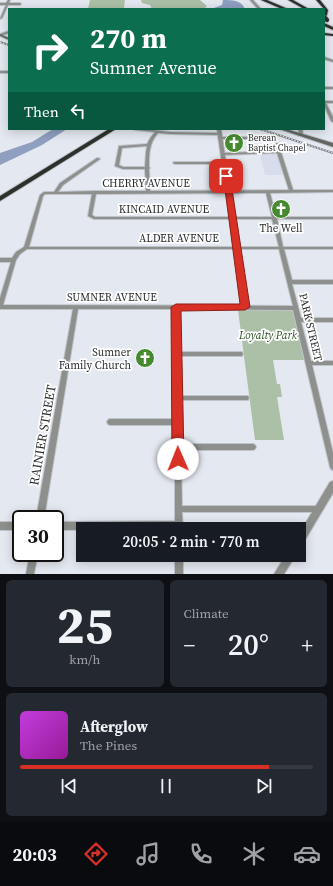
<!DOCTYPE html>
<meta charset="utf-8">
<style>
body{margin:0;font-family:"Source Serif 4",serif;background:#242831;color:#f1f3f6;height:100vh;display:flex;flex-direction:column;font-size:15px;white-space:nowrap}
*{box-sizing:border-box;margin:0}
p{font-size:13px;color:#9ea1a6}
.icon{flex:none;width:22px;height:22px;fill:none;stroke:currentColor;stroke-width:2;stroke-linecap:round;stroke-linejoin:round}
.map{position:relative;height:574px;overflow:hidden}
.drawer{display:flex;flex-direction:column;gap:6px;padding:6px;background:#0d0f14;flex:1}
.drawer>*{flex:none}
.guide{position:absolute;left:8px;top:8px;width:317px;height:122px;border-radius:0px;box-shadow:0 2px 10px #0003;background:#0b6e4f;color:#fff;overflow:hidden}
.speed{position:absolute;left:12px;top:510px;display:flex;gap:8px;font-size:20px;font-weight:700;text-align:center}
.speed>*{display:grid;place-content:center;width:52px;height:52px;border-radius:50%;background:#171b24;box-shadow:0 2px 10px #0003;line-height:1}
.speed .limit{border:2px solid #111;border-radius:6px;background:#fff;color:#111}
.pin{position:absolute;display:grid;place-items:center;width:34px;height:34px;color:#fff;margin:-17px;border-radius:8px;box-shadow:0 2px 6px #0006}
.me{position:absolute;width:44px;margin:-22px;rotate:359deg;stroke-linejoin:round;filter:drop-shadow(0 0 3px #0008)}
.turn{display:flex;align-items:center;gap:14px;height:84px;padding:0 16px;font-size:18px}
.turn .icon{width:52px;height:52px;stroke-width:2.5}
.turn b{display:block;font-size:28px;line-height:34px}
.then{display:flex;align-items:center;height:38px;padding:0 16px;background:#0003;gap:8px;font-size:15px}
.big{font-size:30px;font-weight:600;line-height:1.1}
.drawer .tile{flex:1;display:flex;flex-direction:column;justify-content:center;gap:6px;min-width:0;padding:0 14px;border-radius:6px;background:#242831}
.drawer .dial{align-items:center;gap:0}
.dial b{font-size:52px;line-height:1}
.song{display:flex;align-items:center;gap:12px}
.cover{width:48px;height:48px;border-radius:6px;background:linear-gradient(135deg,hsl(290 70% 55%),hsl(300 70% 35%))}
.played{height:4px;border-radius:2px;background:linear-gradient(90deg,#d93025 85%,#363941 85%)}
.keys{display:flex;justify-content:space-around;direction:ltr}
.heat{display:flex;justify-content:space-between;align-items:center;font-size:22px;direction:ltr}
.drawer .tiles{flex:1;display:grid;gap:6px;grid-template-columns:1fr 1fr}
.tile:last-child{grid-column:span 2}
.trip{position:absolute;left:76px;top:522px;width:230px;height:40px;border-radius:0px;background:#171b24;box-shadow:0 2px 10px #0003;font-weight:600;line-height:40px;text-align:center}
.tabs{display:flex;height:64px;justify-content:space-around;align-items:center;background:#090b0e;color:#9ea1a6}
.tabs .icon{width:28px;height:28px}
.tabs .active{color:#d93025}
.tabs b{font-size:18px;color:#f1f3f6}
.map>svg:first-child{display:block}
</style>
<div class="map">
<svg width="333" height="574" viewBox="0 0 333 574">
<rect width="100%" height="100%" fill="#e4e8f0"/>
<!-- built -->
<path fill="#d7ddec" d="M274 153 277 155 283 175H265L260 154Z"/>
<!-- green -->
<path fill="#acc0a7" d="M90 0H125L124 8 128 9H88Z
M141 0H200L207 6 204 9H152L150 5 142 3Z
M238 310H293L304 360H273L277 384H280L282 397H277L284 440H255Z"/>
<!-- water -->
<path fill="#8f9fc0" d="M223 0C233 0 241 0 245 9H211L222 5Z
M53 129H67L42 145 0 165V153L32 142Z"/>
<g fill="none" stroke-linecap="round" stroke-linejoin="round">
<!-- minor casing -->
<g stroke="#bfc3ca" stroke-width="2">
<path id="minor" d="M8 0H10L9 3H20L21 4 20 5H8L2 18 0 19 6 5H0V3H6Z
M9 31V33L0 36V34Z
M0 71H9V73H0Z
M324 87H333V89H324Z
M324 101H333V103H326L333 117V122L331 121 324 105Z
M133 129H144L170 132 220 133 222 134 220 135 170 134 158 133C149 143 149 154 149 167L150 168 149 169 150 191 289 190 277 153 223 155 221 154 223 153 276 151 273 139H219L218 138 220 137H275L281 152 293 190H333V192L270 193 276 217H333V219H277L283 247H333V249H284L292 280H333V284H292L301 318H333V322H301L311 361H333V365H312L333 453V470L331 469 330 467 293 310 179 309V352H242L243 354 242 356H179L180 396H248L249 398 248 400H180L181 444H253L255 445 256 447 255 449 253 450H181L182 506H319L322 507 323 509 322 511 319 512H182L183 529 55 530V522L175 521V449L174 447 175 445 174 425H110L108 424 107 422 108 420 110 419H174L173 354V309H78L44 519H36L73 309H0V298L11 262H0V258H12L16 252 24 247 40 195 44 192H54L60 183 97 158H98L100 159 63 185 58 192 94 191H146L145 169H123L115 166 119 146 147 144 151 137 155 132 135 130ZM147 146 146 152 145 167H123L119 165 122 148ZM266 193 272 217H95L92 215 96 194ZM45 194H92L88 216 94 219H272L279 247H29L43 196ZM27 249H279L293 306 3 305 16 260 20 254Z
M298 129H302L303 133 299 136 297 135 299 133Z
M174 162H224L226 163 224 164H175L173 163Z
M0 522H21V530H0Z
M30 553H38L34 574H26Z
M175 555H183V574H175Z"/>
</g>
<!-- tertiary casing -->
<g stroke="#bfc3ca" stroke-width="2">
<path id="tertiary" d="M250 0H253L261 9H258Z
M324 57 333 60V62L324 59Z
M217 129H221L248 307 245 309 242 307Z
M333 481V493L302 545 299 546V534L330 482Z
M286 555H296L284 574H274Z"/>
</g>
<!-- secondary casing -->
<g stroke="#bfc3ca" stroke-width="2">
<path id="secondary" d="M0 34 9 38V40L0 36Z
M279 129H286L333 143V147Z"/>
</g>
<!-- motorway casing -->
<g stroke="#bfc3ca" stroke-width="2">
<path id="motorway" d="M261 0H267L288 9H282Z
M288 0H293L309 9H304Z
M316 0H320L328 10 326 20H324V9Z
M324 23 333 27V30L324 26Z
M324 33 333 34V36L324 35Z
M109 129H116L0 201V196Z"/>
</g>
<!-- minor -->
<use href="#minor" fill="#8e908d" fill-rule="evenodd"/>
<!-- tertiary -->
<use href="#tertiary" fill="#8e908d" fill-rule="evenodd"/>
<!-- secondary -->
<use href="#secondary" fill="#636662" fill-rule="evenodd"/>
<!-- motorway -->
<use href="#motorway" fill="#2d312c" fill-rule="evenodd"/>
<!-- rail casing -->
<g stroke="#777a7f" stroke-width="2">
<path id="rail" d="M0 42 9 45
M260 129 333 153"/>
</g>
<!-- rail -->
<use href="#rail" stroke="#fff" stroke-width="1" stroke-dasharray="1.5" stroke-linecap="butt"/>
<!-- motorway-bridge casing -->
<g stroke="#bfc3ca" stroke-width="5.5" stroke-linecap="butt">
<path id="motorway-bridge" d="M324 17 327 20"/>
</g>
<!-- motorway-bridge -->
<use href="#motorway-bridge" stroke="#2d312c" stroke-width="4.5"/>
</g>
<!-- route -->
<path fill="#d93025" stroke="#8d1f18" d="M223 174 230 176 250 307 245 310 181 311 184 459 182 463 178 465 173 463 172 459 171 307 176 304H240Z"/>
<!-- icons -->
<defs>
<g id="church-disc" transform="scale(1)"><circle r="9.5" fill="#458a2e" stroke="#fff"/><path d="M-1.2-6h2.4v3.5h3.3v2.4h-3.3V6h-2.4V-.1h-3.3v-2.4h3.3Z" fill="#fff"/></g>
</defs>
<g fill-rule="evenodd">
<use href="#church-disc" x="234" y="143"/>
<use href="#church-disc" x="281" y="209"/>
<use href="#church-disc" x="145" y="358"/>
</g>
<g text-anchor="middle" stroke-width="3.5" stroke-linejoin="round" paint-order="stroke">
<!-- far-poi labels -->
<g font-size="9" fill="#2d2e31" stroke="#fff" text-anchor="start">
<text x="248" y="141">Berean<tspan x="248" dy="10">Baptist Chapel</tspan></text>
</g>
<!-- street labels -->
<g font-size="11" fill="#2d2e31" stroke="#fff">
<text x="146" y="187">CHERRY AVENUE</text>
<text x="164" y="213">KINCAID AVENUE</text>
<text x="179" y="242">ALDER AVENUE</text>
<text x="112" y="301">SUMNER AVENUE</text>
<text transform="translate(311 327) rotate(77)" y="4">PARK STREET</text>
</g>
<!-- poi labels -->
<g font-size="11" fill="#2d2e31" stroke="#fff">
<text x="281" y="232">The Well</text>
<text x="131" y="356" text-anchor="end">Sumner<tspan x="131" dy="13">Family Church</tspan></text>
</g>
<!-- park labels -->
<g font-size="11" font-style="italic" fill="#2d4f22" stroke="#fff">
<text x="268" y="339">Loyalty Park</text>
</g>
<!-- near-street labels -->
<g font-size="13" fill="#2d2e31" stroke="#fff">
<text transform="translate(42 435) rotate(-80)" y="5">RAINIER STREET</text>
</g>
</g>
</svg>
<div class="speed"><div class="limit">30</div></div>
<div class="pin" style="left:226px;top:176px;background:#d93025"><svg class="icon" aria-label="arrive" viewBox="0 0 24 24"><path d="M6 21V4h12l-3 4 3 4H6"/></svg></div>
<svg class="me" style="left:178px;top:459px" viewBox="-20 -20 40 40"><circle r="19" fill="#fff"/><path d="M0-13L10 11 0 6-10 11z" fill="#d93025"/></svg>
<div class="trip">20:05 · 2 min · 770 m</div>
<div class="guide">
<div class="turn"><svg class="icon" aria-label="right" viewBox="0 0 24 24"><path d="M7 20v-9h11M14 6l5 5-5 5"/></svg><div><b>270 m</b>Sumner Avenue</div></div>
<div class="then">Then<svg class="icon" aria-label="left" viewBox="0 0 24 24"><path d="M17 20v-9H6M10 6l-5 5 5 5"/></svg></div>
</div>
</div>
<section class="drawer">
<div class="tiles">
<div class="tile dial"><b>25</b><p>km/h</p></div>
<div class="tile"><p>Climate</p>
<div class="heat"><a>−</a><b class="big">20°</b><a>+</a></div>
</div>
<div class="tile">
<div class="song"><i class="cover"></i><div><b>Afterglow</b><p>The Pines</p></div></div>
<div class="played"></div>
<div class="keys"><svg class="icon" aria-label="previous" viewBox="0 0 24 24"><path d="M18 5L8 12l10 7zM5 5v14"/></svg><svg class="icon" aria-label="pause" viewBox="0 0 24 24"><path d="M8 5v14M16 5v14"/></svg><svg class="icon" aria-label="next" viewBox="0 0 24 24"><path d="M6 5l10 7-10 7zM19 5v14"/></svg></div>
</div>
</div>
</section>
<nav class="tabs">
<b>20:03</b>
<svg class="icon active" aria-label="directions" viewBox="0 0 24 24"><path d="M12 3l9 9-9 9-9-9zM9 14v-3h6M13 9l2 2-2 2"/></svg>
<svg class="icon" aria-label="music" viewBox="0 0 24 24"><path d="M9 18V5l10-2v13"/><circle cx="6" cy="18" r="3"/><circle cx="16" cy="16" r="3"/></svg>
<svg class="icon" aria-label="phone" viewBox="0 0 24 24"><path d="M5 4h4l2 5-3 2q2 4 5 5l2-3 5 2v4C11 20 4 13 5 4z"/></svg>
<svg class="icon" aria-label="climate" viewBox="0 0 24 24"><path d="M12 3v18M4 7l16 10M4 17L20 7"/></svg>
<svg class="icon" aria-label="car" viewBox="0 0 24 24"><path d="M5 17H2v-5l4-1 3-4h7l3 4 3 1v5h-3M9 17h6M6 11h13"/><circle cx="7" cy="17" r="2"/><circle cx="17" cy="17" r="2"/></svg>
</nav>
